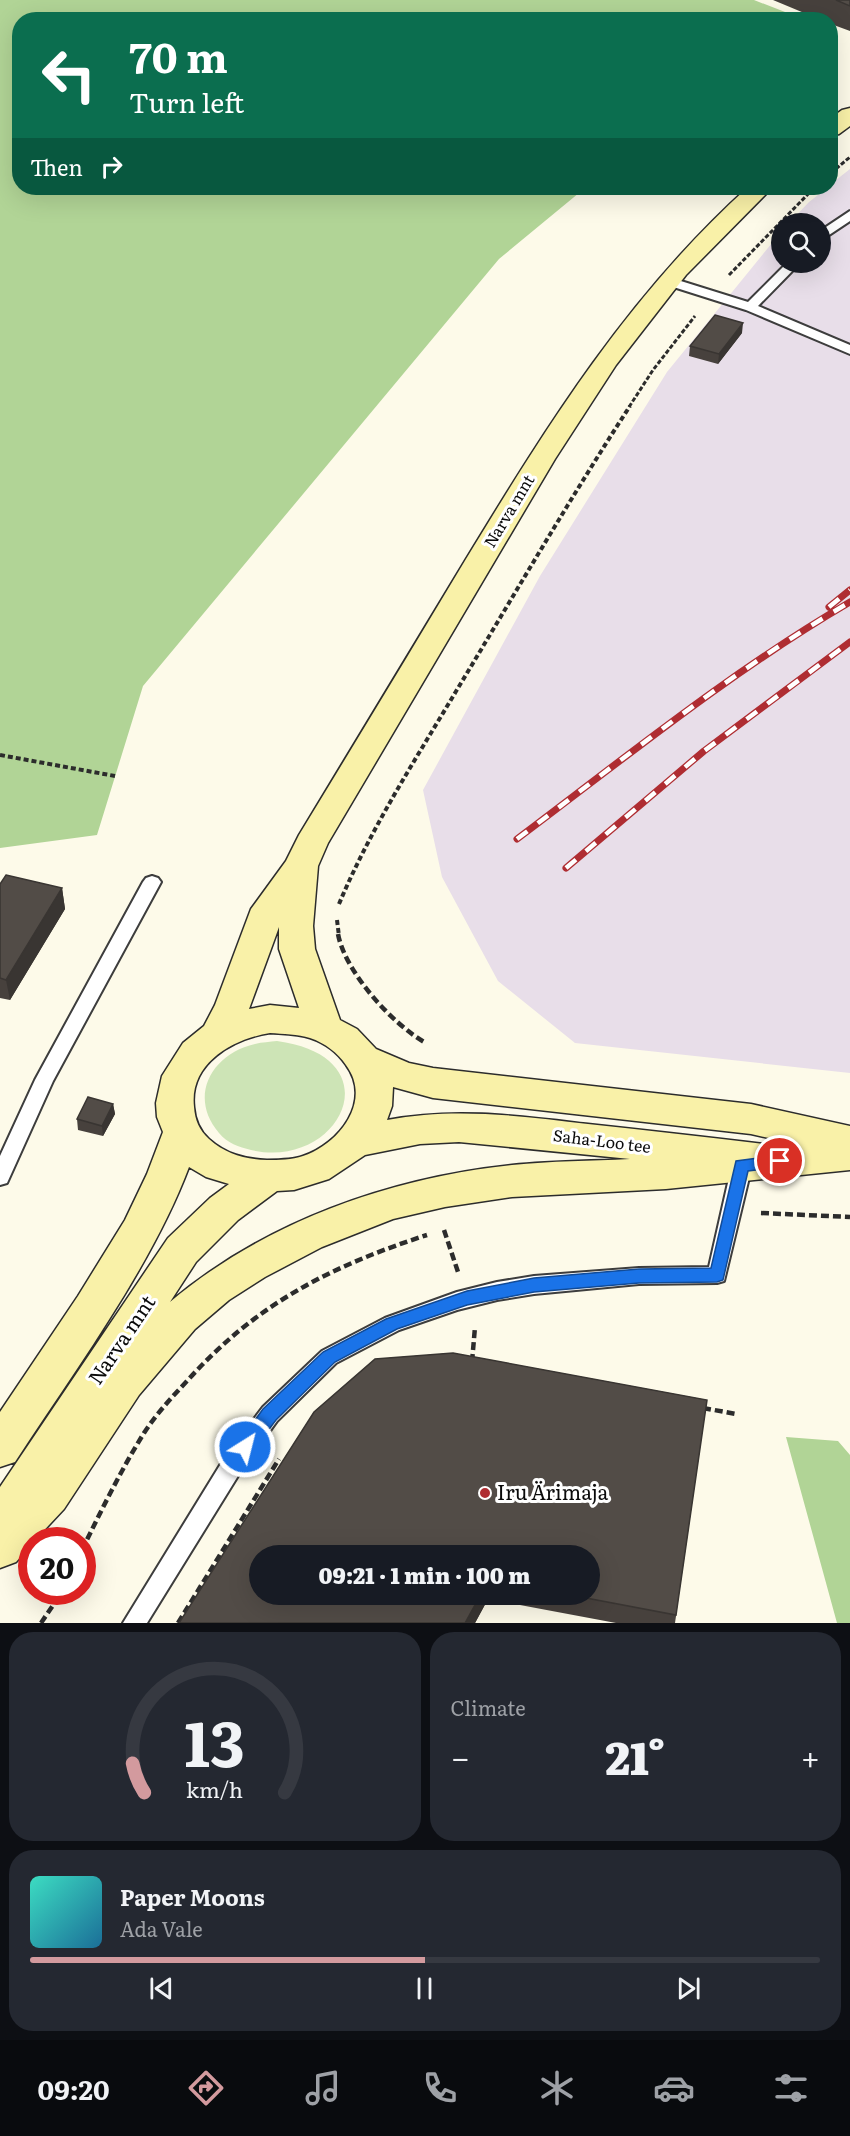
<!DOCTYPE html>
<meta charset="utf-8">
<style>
body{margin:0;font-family:Literata,serif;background:#242831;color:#f1f3f6;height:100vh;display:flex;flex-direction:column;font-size:22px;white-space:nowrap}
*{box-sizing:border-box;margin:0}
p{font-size:20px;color:#9ea1a6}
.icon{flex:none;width:33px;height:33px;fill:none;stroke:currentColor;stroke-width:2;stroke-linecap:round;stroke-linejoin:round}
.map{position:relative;height:1623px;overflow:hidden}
.details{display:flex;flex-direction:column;gap:9px;padding:9px;background:#0d0f14;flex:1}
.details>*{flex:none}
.hud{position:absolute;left:12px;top:12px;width:826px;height:183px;border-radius:24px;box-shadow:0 6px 24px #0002;background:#0b6e4f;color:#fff;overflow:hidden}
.fabs{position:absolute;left:771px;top:213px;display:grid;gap:12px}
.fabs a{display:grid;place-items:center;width:60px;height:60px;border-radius:50%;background:#171b24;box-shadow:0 6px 24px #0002;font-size:30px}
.speed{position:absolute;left:18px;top:1527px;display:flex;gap:12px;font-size:30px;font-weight:700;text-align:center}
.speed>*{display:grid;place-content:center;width:78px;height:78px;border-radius:50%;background:#171b24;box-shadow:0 6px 24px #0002;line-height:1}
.speed .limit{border:9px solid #d22;background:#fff;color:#111}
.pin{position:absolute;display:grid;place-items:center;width:51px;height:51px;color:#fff;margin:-26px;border:3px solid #fff;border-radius:50%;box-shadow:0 2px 6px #0007}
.me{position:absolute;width:66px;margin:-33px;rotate:36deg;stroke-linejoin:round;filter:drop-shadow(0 0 4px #0008)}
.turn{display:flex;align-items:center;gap:21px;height:126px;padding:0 18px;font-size:27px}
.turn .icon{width:78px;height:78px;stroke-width:2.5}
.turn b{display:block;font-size:42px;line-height:51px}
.then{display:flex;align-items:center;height:57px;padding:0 18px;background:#0003;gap:12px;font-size:22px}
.big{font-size:45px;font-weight:800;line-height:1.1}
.details .widget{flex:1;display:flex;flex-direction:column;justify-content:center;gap:9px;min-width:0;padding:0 21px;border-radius:24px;background:#242831}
.details .dial{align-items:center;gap:0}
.dial svg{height:156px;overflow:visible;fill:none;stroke:#363941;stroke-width:7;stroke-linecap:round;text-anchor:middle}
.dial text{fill:#f1f3f6;stroke:none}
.song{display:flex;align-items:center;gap:18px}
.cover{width:72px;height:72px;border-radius:9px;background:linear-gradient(135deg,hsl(170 70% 55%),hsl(200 70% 35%))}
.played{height:6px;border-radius:3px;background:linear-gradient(90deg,#d39a9e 50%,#363941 50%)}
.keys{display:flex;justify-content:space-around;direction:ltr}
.heat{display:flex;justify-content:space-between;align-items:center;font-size:33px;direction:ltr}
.details .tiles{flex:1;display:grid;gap:9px;grid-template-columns:1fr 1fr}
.widget:last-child{grid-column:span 2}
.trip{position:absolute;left:249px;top:1545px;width:351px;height:60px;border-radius:30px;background:#171b24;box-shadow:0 6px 24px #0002;font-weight:800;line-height:60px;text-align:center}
.dock{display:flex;height:96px;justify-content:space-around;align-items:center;background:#090b0e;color:#9ea1a6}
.dock .icon{width:42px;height:42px}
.dock .on{color:#d39a9e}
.dock b{font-size:27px;color:#f1f3f6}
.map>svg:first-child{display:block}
</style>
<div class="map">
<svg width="850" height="1623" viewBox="0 0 850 1623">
<rect width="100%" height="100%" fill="#fdfae9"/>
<!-- industrial -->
<path fill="#e8dee9" d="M850 169V1073L575 1043 498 981 442 877 423 790 540 576 667 372 781 232 782 262H820V224L789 223 809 202 827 188H831V184Z"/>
<!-- green -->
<path fill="#cde4b6" d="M277 1041C396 1057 340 1171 251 1150 239 1147 227 1143 219 1133 188 1097 211 1054 255 1044 262 1042 270 1042 277 1041Z"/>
<!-- forest -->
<path fill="#b1d496" d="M0 0H754L803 19 20 20V188H585L499 259 143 686 97 835 0 848Z
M786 1437 838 1441 850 1455V1623H837Z"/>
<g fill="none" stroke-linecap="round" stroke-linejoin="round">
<!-- lane casing -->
<g stroke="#3d3d3d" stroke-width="4">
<path id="lane" d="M850 211V221L820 241V231Z
M788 262H801L758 306 850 345V354L746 310 664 284 662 281 668 277 748 302Z
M152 876 158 878 161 882 53 1081 7 1183 0 1185V1156L35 1080 143 882 146 878Z
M742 1157 749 1160 752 1165 724 1281 717 1283 639 1284 534 1294 497 1300 457 1310 399 1330 336 1363 277 1421 241 1471 147 1623H123L225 1457 263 1407 322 1351 385 1318 457 1292 497 1282 534 1276 639 1268 709 1267 732 1165 735 1160Z"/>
</g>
<!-- secondary casing -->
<g stroke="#2c2c2c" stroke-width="3">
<path id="secondary" d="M850 108V126L839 134 831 136V118L842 110Z
M747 188H772L686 275 616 365 555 459 328 843 318 866 313 926 315 949 340 1020 357 1029 376 1049 409 1063 433 1068 751 1104 850 1126V1170L666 1189 512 1197 445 1207 393 1219 322 1247 265 1277 229 1300 195 1329 139 1395 64 1509 35 1540H32V1544L16 1562 0 1568V1487L168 1238 210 1198 229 1184 206 1177 189 1167C151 1268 74 1371 15 1462L0 1467V1412L78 1296 125 1220 147 1174 163 1132 157 1117 156 1103 162 1076 183 1043 204 1026 215 1005 251 909 286 861 299 835C355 743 411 651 466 559 549 423 628 296 747 188ZM279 927V949L299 1008 270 1005 249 1009ZM270 1033C283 1034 298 1034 310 1038 325 1043 338 1053 346 1065 373 1101 339 1144 303 1156 292 1160 279 1160 267 1160 244 1159 226 1154 209 1139 199 1130 195 1120 194 1107 189 1063 233 1039 270 1033ZM393 1087 433 1098 751 1134 796 1144 780 1146C716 1138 652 1131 588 1124 520 1116 455 1107 387 1120L392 1106ZM459 1142 630 1159C591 1161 551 1161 512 1165 389 1178 265 1222 170 1302L196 1262 238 1220 277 1191 294 1190 329 1179 365 1155 420 1144Z"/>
</g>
<!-- path-far2 -->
<path stroke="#2c2c2c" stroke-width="3" stroke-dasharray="4.5 2" stroke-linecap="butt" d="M831 173 850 157
M729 275 814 188
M629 407 653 370 695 316"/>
<!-- path-far1 -->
<path stroke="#2c2c2c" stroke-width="4" stroke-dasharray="5 3" stroke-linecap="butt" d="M0 755 115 776
M339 904C370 830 414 762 455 693 513 597 569 500 630 406
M337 920 339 936"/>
<!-- path -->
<path stroke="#2c2c2c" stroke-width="4.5" stroke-dasharray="8 4" stroke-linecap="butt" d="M338 934C345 972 393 1025 426 1043
M761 1213 850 1217
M444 1230 458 1272
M472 1362 475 1327
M703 1408 736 1414
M82 1550C101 1511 121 1470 144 1433 157 1413 172 1397 188 1380 256 1304 331 1266 427 1235
M41 1623 62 1592
M178 1623 279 1459"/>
<!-- lane -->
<use href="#lane" fill="#fff" fill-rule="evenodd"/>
<!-- secondary -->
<use href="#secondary" fill="#f9f1a8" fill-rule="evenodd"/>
<!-- rail casing -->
<g stroke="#af2d32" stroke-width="7">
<path id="rail" d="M829 607 850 590
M517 839C626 757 732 671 850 602
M566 868 704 751 850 642"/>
</g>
<!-- rail -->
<use href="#rail" stroke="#fff" stroke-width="4.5" stroke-dasharray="13" stroke-linecap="butt"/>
</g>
<!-- wall -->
<path fill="#47413d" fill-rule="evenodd" d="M773 0H850V31L831 24V20H821Z
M742 333 718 364 689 356 690 346Z
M0 884 62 888 65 909 10 1000 0 998Z
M113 1104 115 1114 103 1136 78 1130 77 1119Z
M453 1353 707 1400 675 1623H616L488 1599 475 1623H179L314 1412 375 1359ZM260 1556H590V1594H260Z"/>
<!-- shaded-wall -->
<path fill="#393532" d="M743 323 742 333 718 364 719 354Z
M62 888 65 909 10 1000 6 980Z
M113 1104 115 1114 103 1136 102 1126Z
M481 1594H488V1599L475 1623H465Z"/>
<!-- building -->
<path fill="#524c47" stroke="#393532" stroke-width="1.5" d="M836 0H850V6Z
M715 315 743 323 719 354 690 346Z
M6 875 62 888 6 980 0 978V884Z
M88 1097 113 1104 102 1126 77 1119Z
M453 1353 707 1400 676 1615 565 1594H590V1556H260V1594H481L465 1623H179L314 1412 375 1359Z"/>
<!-- route -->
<path fill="#1a73e8" stroke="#114b97" stroke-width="1.5" d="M780 1155 786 1157 788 1161 786 1166 748 1171 723 1280 717 1282 639 1283 534 1292 467 1305 397 1329 335 1362 276 1420 251 1453 245 1455 239 1453 236 1447 239 1442 263 1409 323 1352 386 1319 467 1291 534 1278 639 1269 711 1268 736 1161Z"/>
<!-- markers -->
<circle fill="#af2d32" stroke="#fff" stroke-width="2" cx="485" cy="1493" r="6"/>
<g text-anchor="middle" stroke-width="6" stroke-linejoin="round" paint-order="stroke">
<!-- street labels -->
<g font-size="16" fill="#0a0a0a" stroke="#fff">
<text transform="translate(509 511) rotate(-59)" y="6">Narva mnt</text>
<text transform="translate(602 1141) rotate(7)" y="6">Saha-Loo tee</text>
</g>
<!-- near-street labels -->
<g font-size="20" fill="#0a0a0a" stroke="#fff">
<text transform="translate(122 1340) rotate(-56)" y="7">Narva mnt</text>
</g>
<!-- near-poi labels -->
<g font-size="20" fill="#0a0a0a" stroke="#fff" text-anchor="start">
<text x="497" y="1500">Iru Ärimaja</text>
</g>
</g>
</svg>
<div class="fabs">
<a><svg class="icon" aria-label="search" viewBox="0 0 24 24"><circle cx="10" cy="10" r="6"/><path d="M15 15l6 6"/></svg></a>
</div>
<div class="speed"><div class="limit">20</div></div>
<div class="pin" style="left:780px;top:1161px;background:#d93025"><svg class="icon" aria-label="arrive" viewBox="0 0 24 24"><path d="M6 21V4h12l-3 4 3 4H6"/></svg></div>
<svg class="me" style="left:245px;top:1447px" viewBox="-20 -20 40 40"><circle r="17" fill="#1a73e8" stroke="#fff" stroke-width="3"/><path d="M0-11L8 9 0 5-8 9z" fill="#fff"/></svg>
<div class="trip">09:21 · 1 min · 100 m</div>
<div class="hud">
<div class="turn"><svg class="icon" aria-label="left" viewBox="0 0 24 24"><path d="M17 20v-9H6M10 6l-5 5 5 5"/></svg><div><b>70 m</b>Turn left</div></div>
<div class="then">Then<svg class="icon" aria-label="right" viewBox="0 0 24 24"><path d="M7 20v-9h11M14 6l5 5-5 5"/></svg></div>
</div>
</div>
<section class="details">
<div class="tiles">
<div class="widget dial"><svg viewBox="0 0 100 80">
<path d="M14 69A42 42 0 1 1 86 69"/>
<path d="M14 69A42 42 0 0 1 8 54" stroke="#d39a9e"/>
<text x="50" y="56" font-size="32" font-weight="700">13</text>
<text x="50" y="72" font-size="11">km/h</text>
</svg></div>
<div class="widget"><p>Climate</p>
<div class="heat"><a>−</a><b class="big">21°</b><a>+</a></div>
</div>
<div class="widget">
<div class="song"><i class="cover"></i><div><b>Paper Moons</b><p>Ada Vale</p></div></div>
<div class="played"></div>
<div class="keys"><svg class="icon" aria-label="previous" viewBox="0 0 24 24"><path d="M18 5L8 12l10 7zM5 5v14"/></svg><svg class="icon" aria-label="pause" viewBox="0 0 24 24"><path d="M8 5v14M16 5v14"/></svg><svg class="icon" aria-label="next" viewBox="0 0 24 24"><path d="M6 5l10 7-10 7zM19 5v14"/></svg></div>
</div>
</div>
</section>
<nav class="dock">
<b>09:20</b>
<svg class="icon on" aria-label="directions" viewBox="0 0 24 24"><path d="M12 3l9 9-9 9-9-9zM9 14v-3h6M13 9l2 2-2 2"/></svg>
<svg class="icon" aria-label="music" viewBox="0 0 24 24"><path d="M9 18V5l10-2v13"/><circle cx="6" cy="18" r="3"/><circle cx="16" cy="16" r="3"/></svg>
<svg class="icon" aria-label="phone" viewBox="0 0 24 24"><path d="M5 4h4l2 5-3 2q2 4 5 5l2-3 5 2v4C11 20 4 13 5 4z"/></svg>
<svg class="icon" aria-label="climate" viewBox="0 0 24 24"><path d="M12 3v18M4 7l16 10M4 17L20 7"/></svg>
<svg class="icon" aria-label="car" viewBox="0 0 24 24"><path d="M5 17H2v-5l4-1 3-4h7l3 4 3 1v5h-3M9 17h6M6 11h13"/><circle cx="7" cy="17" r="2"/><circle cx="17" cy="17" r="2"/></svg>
<svg class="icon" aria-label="filters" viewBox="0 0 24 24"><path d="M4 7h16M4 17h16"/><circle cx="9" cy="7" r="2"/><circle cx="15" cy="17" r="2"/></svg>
</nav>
